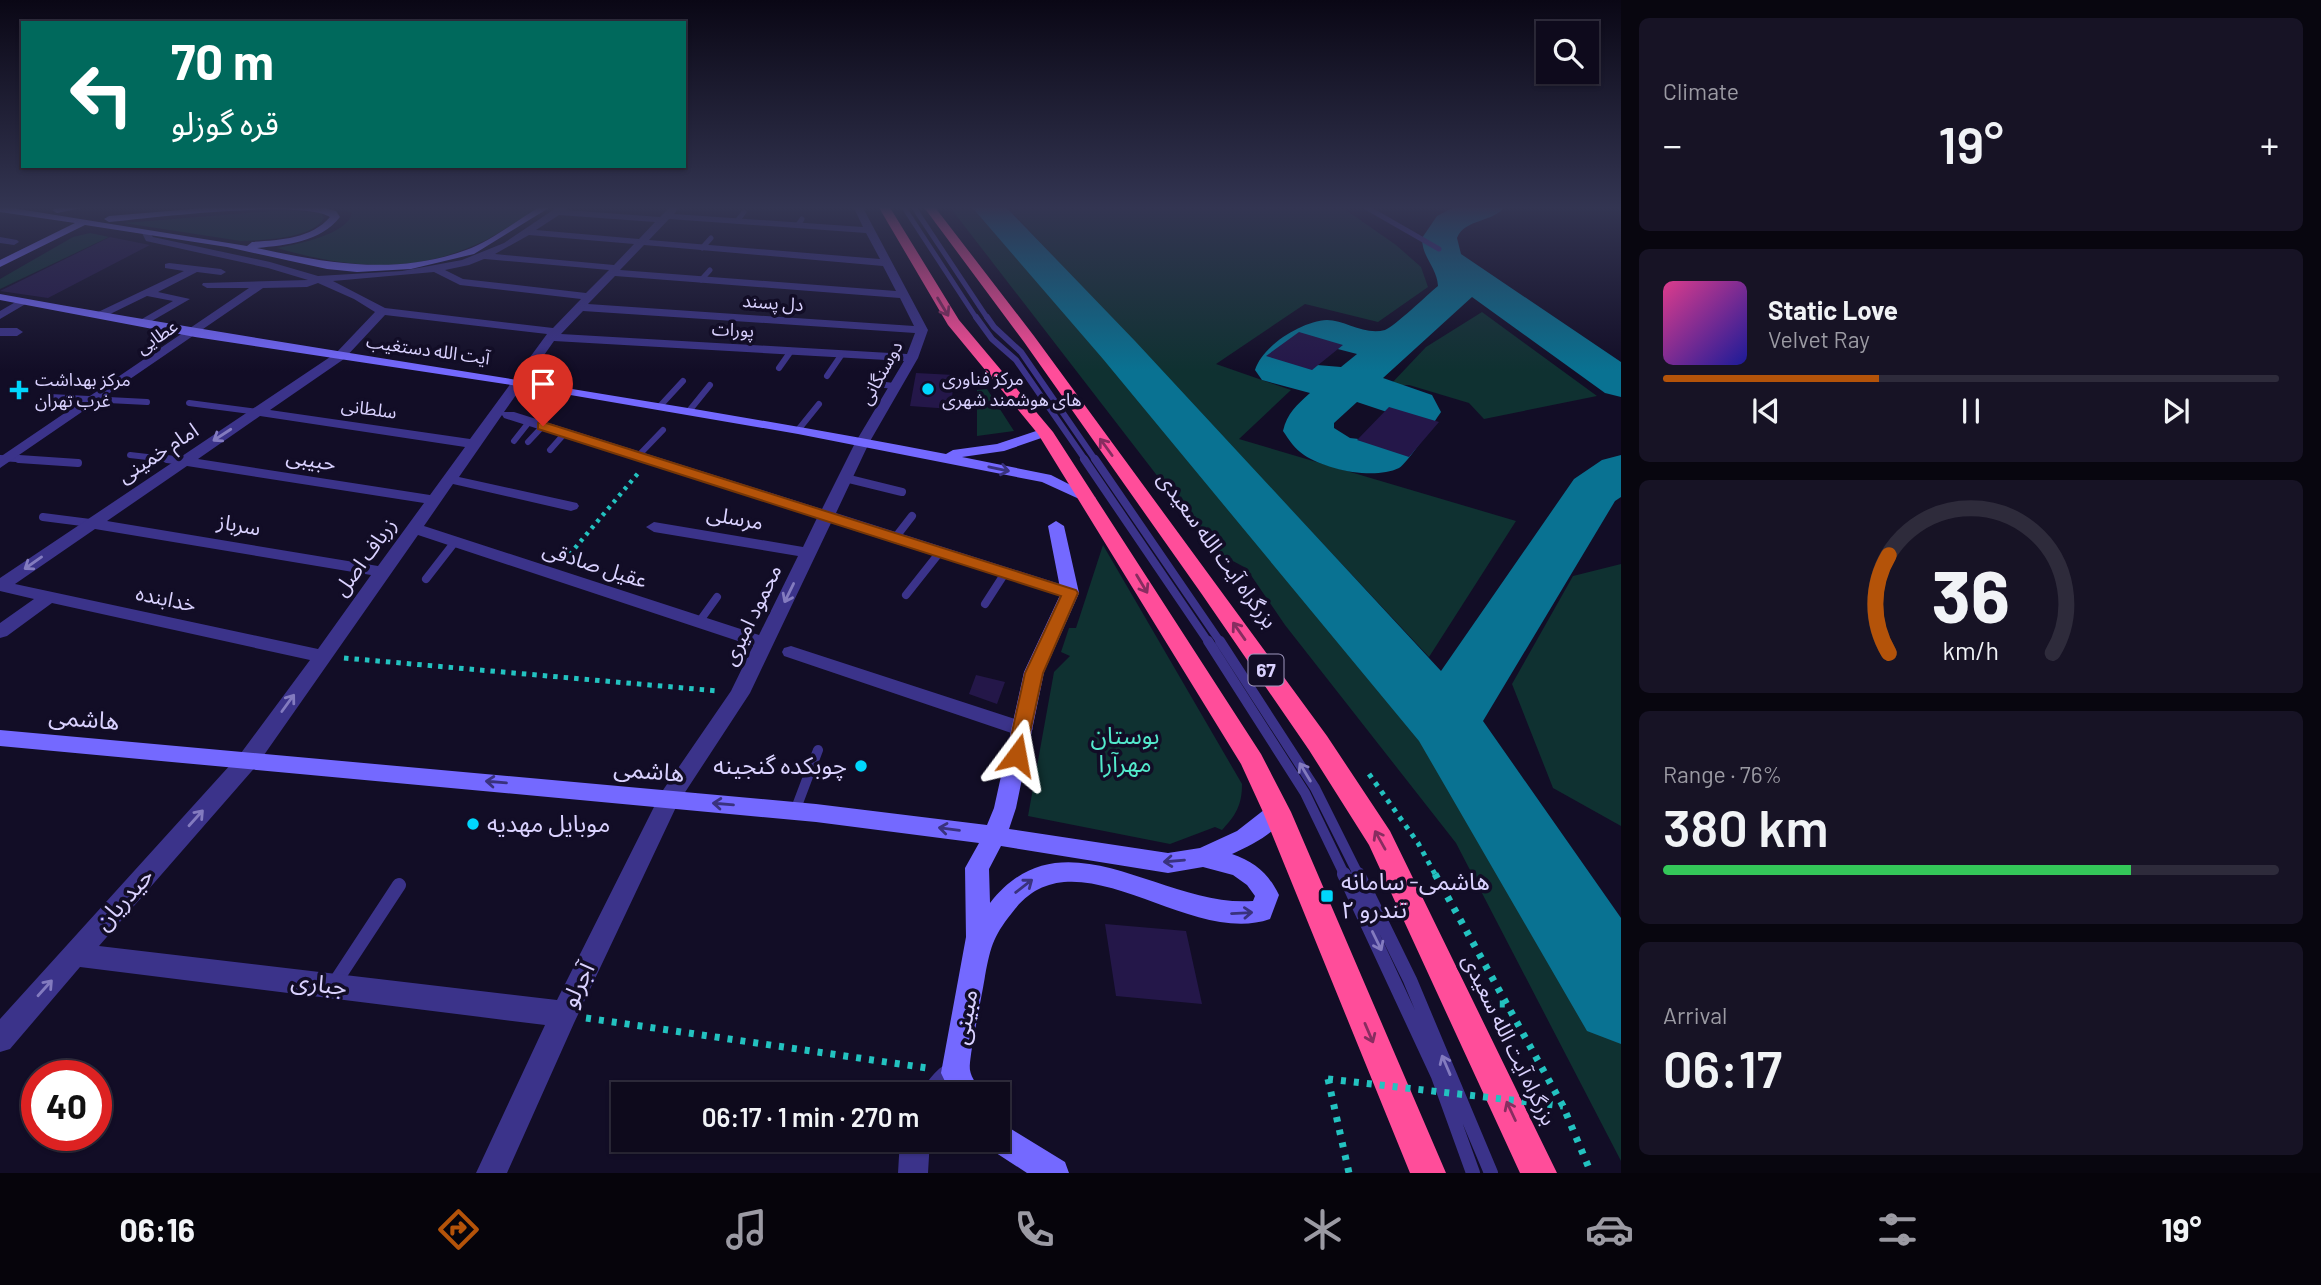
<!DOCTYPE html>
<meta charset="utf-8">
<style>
body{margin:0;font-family:Barlow,"Noto Sans Arabic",sans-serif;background:#171325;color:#f1f3f6;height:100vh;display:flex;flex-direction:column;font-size:26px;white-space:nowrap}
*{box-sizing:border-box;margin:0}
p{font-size:23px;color:#9b9aa3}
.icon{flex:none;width:38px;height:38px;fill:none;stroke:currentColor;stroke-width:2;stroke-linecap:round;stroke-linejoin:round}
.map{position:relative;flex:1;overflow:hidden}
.drawer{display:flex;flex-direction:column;gap:18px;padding:18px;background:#08060f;width:700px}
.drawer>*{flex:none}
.banner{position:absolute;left:21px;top:21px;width:665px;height:147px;border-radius:0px;box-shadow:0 2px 5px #0004,0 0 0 2px #2e2b3b;background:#00695c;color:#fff;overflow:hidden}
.tools{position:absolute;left:1536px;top:21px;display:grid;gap:14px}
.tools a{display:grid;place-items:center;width:63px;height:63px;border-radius:0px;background:#0e0a1c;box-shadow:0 2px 5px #0004,0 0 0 2px #2e2b3b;font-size:35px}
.speed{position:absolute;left:21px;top:1060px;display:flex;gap:14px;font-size:35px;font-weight:700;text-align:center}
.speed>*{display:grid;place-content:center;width:91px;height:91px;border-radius:50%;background:#0e0a1c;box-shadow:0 2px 5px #0004,0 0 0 2px #2e2b3b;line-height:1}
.speed .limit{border:10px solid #d22;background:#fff;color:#111}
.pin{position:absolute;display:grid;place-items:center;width:60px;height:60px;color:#fff;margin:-72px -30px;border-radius:50% 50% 50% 0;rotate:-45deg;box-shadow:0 0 7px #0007}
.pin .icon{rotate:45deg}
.me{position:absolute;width:77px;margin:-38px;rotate:13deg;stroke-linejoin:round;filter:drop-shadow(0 0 5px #0008)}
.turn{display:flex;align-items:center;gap:24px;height:147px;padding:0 35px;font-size:32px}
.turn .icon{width:91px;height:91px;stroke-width:2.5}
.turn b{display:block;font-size:49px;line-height:60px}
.big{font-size:52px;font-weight:600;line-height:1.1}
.drawer .card{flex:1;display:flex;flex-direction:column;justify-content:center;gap:10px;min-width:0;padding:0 24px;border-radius:10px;background:#171325}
.drawer .dial{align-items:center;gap:0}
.dial svg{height:182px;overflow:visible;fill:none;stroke:#2e2b3b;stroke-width:7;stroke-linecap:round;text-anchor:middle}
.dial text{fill:#f1f3f6;stroke:none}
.song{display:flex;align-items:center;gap:21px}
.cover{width:84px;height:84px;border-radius:10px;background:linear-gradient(135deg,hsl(330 70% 55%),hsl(240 70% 35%))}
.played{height:7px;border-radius:4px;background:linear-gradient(90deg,#b45309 35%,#2e2b3b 35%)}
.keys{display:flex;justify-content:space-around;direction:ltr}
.heat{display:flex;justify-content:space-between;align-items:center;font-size:38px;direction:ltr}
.charge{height:10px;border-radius:5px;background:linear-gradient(90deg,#34c759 76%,#2e2b3b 0)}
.trip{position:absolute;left:611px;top:1082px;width:399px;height:70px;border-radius:0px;background:#0e0a1c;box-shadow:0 2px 5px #0004,0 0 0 2px #2e2b3b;font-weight:600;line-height:70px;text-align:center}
.menu{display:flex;height:112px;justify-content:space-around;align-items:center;background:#06040b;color:#9b9aa3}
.menu .icon{width:49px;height:49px}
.menu .active{color:#b45309}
.menu b{font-size:32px;color:#f1f3f6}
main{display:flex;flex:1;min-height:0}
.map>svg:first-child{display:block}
</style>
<main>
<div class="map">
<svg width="1621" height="1173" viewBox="0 0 1621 1173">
<rect width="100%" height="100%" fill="#120d26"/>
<!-- green -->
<path fill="#0f3131" d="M335 206H541C523 217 505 230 486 240 416 275 350 269 277 248 297 244 347 235 352 213Z
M949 206H981L1117 370 1381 676 1485 812 1621 1034V1161L1456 843 1285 625 1246 568 1216 552Z
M1006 206H1340L1396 245 1421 267 1428 287 1378 322 1305 304 1216 364 1291 390 1239 439 1516 521 1429 657Z
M285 210 321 213 324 218C312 239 263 240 241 241L124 223Z
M90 233 109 237 0 289V279L73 237Z
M1482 312 1597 396 1484 419 1469 403 1409 385H1390L1426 347Z
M987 389 1014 431 977 436V390Z
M1103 545 1242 784C1242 805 1236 815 1222 830L1215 827 1170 844 1028 816 1054 672 1070 656 1061 652 1069 628H1076Z
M1621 564V826L1553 788 1512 684 1573 576Z"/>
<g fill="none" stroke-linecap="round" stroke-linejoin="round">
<!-- taxiway -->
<path fill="#097292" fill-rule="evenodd" d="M971 206H1005L1135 341 1441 671 1574 479 1602 460 1621 455V497L1615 501 1483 721 1621 918V1044L1587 1031 1419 741 1103 359Z
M1456 206H1505C1494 223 1465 218 1457 238L1461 254 1621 362V397L1605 393 1472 297 1383 378 1432 395 1441 412C1434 422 1408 463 1399 468 1374 480 1327 470 1304 455 1295 449 1289 440 1283 431 1287 413 1297 405 1310 393L1262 380 1255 370C1262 346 1302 321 1327 320 1345 320 1365 336 1385 330 1394 327 1428 294 1438 286 1437 267 1422 258 1422 238L1437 216ZM1330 347 1357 354 1341 367 1305 364ZM1357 402 1390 413 1367 440 1350 438 1334 428V423Z"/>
</g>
<!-- building -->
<path fill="#241749" d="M110 237 150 245 48 298 0 291Z
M1299 332 1343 345 1312 370 1266 356Z
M916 373 954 375 951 409 910 406Z
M1389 407 1439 422 1409 457 1357 440Z
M976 675 1005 682 997 704 969 694Z
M1105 924 1186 931 1202 1004 1116 996Z"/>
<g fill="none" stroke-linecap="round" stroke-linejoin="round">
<!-- path-far2 -->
<path stroke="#23c2c0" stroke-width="4.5" stroke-dasharray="3.5 5" stroke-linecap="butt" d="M564 561 640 471"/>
<!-- path-far1 -->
<path stroke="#23c2c0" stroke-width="5" stroke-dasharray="4.5 6" stroke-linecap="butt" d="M344 658 718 691
M1369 774 1418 843 1436 876"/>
<!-- path -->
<path stroke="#23c2c0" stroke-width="7" stroke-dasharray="5 8" stroke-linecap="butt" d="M1435 874 1563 1106 1591 1173
M1490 1006 1489 1004H1505
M586 1018 927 1068
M1328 1079 1349 1173"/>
<!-- lane-far4 -->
<path stroke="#3b338a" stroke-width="5" d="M903 206 977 319
M913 206 988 319
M1364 206 1439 249
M737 221 744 212
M798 225 802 219
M702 248 711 238
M701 280 710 270"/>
<!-- lane-far3 -->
<path stroke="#3b338a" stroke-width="6" d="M976 317 992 339 1016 360 1086 461
M987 317 994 327 1021 352 1096 461
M779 368 791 351
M827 376 842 354
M868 383 894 386
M50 397 147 402
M189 403 258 412
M660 406 683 381
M689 411 710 385
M798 430 819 404
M514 441 529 422
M528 442 543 426
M550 450 565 433
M130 455 182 461
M638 456 663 430
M0 458 47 461"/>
<!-- lane-far2 -->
<path stroke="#3b338a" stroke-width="8" d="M19 459 78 463
M167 459 182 461
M1084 459 1209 643
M1095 459 1221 643
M845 478 902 492
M43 517 90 523
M895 538 912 516
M426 579 454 543
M906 595 940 552
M985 604 1005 573
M699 622 717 597"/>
<!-- lane-far1 -->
<path stroke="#3b338a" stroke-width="10" d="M1208 641 1305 793 1345 876
M1220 641 1315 788 1359 876
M795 811 818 750"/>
<!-- lane -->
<path stroke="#3b338a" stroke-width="14" d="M1344 874 1438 1076 1473 1173
M1358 874 1410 980 1491 1173
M334 984 399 885"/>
<!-- street -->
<path fill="#3b338a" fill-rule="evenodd" d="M559 206H570L566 210 660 217 671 206H680L674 214 863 227 853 206H862L928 330 918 358 869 443 836 513 1076 589 1079 593 1070 598 1064 597 831 523 750 693 678 803 574 1023 507 1173H476L545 1025 80 967 10 1049 0 1052V1019L241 753 310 660 52 603 7 636 0 638V623L34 599 0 591V578L336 353 375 312 354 299 318 283 307 287 263 288 0 468V457L249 288H207L202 285 203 283 308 280 268 268 146 241 142 233 147 230 153 237 270 262 318 276 402 271 462 260 504 243ZM559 215 655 222 639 239 536 230ZM669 219 866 233 880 259 649 240ZM529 235 634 244 614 265 495 254ZM644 245 883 266 896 291 620 270ZM484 259H485L609 270 586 293 463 279 445 270 469 265ZM434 272 460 285 581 299 553 328 385 308 333 281ZM615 276 900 298 914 326 588 304ZM583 311 915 333 907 354 561 334ZM385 315 547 334 470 439 270 410 344 359ZM554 341 904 361 855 443 822 509 514 412H504ZM502 415 504 418 817 518 803 547 654 522 646 527 654 532 798 556 759 635 424 526 453 484 571 511 577 509 579 506 577 503 459 477ZM260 416 465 447 430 495 198 459ZM187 466 424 503 378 566 107 521ZM95 529 371 575 318 649 15 584ZM418 535 753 646 731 691 661 793 557 1000 99 946 257 765Z
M0 237 17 240 19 242 14 245 0 243Z
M169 263 221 269 226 272 221 275 197 272 158 292 190 299 145 325 135 323 173 301 147 296 104 317H96V313L184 271 165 268V264Z
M19 300 29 302 0 319V311Z
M0 328H17L23 332 17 336H0Z
M791 646 1030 724 1033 729 1030 734 1023 737 784 656 782 652 784 648Z
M955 1059 965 1063 969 1073 965 1083 955 1094H921C927 1079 940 1065 955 1059Z
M900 1139H930L928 1173H898Z"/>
<!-- secondary -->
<path fill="#7469ff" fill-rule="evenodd" d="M0 206 247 246 252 242C279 240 311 239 330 217 303 199 149 218 109 222L104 219 109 216 228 206H317L336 211 340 217C320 242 287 245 257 248 327 263 395 276 466 250 491 241 517 220 541 206H552L474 254 411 269 357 272 327 269 227 247 85 225 0 267V260L75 223 0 212Z
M92 206 57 213 52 210 64 206Z
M0 294C315 351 632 394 946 454L953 450 997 444 1045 428 1052 432 1050 435 1004 451 962 457 1051 475 1096 498 1088 503 1042 482 798 434 518 386 195 337 0 300Z
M1056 521 1064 526 1079 593 1044 672 1016 808 1009 829 1168 853 1200 848 1237 831 1269 806 1277 803 1285 806 1288 812C1278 832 1252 845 1232 854 1255 862 1268 873 1279 895L1270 919C1189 948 1077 831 1015 909 994 935 991 944 985 976 983 991 968 1060 970 1070 971 1078 979 1087 982 1094H951L941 1073 966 937 965 868 979 843 816 822 0 746V730L816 804 987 825 994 808 1024 672 1061 593 1048 526ZM1001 846 1168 873 1203 867 1233 875 1247 885 1255 896 1253 901C1162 908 1063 809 990 903L989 869Z
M998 1121 1065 1162 1069 1173H1027L987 1147 984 1139H998Z"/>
<!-- highway -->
<path fill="#ff4d9a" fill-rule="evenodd" d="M878 206H889L959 320 1053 432 1261 754 1291 812 1446 1173H1410L1263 812 1241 764 1038 434 948 325Z
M923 206H934L1034 336 1215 583 1327 736 1390 831 1557 1173H1520L1369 845 1309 750 1201 593 1024 342Z"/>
<!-- path-bridge -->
<path stroke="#23c2c0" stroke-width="7" stroke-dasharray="5 8" stroke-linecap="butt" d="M1328 1079 1563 1106"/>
</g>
<!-- one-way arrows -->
<defs><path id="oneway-shaft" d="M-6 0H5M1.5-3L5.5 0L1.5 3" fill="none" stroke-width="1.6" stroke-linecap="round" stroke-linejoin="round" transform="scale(1.75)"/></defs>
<g stroke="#882d60">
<use href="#oneway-shaft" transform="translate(943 307) rotate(59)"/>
<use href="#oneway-shaft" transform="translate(1106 447) rotate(-126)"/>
<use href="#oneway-shaft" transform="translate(1142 584) rotate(59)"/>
<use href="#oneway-shaft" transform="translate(1239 631) rotate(-125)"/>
<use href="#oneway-shaft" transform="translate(1380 840) rotate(-119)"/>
<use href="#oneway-shaft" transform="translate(1369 1033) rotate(67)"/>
<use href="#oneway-shaft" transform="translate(1511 1111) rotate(-115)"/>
</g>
<g stroke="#837bbf">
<use href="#oneway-shaft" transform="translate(222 435) rotate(147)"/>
<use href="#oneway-shaft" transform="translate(33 563) rotate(145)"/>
<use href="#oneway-shaft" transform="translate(789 593) rotate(116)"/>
<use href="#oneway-shaft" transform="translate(288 703) rotate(-54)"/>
<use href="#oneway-shaft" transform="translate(1305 772) rotate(-121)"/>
<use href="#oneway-shaft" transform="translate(196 818) rotate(-48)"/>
<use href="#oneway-shaft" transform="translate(1377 941) rotate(64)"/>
<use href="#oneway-shaft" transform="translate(45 988) rotate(-48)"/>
<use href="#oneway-shaft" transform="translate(1446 1065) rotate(-113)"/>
</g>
<g stroke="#39327d">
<use href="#oneway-shaft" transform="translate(999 469) rotate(12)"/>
<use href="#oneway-shaft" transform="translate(496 782) rotate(-175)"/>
<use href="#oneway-shaft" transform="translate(723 804) rotate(-175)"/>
<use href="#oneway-shaft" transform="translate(949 829) rotate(-173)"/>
<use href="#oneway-shaft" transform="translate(1174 861) rotate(175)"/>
<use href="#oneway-shaft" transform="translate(1024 886) rotate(-38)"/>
<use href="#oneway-shaft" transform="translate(1242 913) rotate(-3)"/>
</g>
<!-- sky -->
<linearGradient id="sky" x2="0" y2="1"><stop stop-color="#0a0715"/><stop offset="0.56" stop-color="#333552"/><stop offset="1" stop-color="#333552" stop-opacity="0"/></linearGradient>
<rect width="1621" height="371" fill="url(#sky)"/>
<!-- route -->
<path fill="#b45309" stroke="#753606" stroke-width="2" d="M543 422 1076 590 1078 593 1043 673 1024 760 1017 763 1010 760 1007 755 1025 673 1061 596 538 429V423Z"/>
<!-- markers -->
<g fill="#00d7fd" stroke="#120d26" stroke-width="2.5">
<circle cx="928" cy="389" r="7"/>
<path d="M15.5 379.5h7v7h7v7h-7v7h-7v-7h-7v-7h7z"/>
<circle cx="861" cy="766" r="7"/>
<circle cx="473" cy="824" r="7"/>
<rect x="1320" y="889" width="14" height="14" rx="3.5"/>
</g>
<g text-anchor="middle" stroke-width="7" stroke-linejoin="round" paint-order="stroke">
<!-- far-street labels -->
<g font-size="18" fill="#dad2ff" stroke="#120d26">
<text transform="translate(773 303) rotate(4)" y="6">دل پسند</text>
<text transform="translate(733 330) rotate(3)" y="6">پورات</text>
<text transform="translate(157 337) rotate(-34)" y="6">عطایی</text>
<text transform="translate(428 350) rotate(8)" y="6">آیت الله دستغیب</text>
<text transform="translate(881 373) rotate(-61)" y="6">دوسنگانی</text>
<text transform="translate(369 409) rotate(8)" y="6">سلطانی</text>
</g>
<!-- far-poi labels -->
<g font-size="18" fill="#dad2ff" stroke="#120d26" text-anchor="start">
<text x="942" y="385">مرکز فناوری<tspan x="942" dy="21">های هوشمند شهری</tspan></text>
<text x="35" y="386">مرکز بهداشت<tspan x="35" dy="21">غرب تهران</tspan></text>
</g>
<!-- shield labels -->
<rect fill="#120d26" stroke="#9e97be" stroke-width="2" x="1248.5" y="654.5" width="35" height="31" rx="5"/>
<g font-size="19" font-weight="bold" fill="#dad2ff">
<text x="1266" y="677">67</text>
</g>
<!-- street labels -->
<g font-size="21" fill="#dad2ff" stroke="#120d26">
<text transform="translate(158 453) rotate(-33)" y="7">امام خمینی</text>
<text transform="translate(311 460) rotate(9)" y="7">حبیبی</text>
<text transform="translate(735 518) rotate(10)" y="7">مرسلی</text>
<text transform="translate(239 525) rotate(10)" y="7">سرباز</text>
<text transform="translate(1217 550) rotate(54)" y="7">بزرگراه آیت الله سعیدی</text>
<text transform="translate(365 557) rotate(-54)" y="7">زرباف اصل</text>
<text transform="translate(595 565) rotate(18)" y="7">عقیل صادقی</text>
<text transform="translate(166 599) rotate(12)" y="7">خدابنده</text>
<text transform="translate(752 615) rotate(-64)" y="7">محمود امیری</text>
<text transform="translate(1509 1040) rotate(64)" y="7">بزرگراه آیت الله سعیدی</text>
</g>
<!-- near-street labels -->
<g font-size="24" fill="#dad2ff" stroke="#120d26">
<text transform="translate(84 719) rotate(5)" y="8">هاشمی</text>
<text transform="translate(649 771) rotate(5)" y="8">هاشمی</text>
<text transform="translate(124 899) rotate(-48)" y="8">حیدریان</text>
<text transform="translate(319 984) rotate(7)" y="8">جباری</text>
<text transform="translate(578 985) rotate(-64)" y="8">آجرلو</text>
<text transform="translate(965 1017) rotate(-80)" y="8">مبینی</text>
</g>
<!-- near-park labels -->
<g font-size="24" fill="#53eacc" stroke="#120d26">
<text x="1125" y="744">بوستان<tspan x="1125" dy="28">مهرآرا</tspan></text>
</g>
<!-- near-poi labels -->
<g font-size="24" fill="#dad2ff" stroke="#120d26" text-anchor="start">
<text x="847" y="774" text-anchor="end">چوبکده گنجینه</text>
<text x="487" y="832">موبایل مهدیه</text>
<text x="1341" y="890">هاشمی- سامانه<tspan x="1341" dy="28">۲ تندرو</tspan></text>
</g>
</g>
</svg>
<div class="tools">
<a><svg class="icon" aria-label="search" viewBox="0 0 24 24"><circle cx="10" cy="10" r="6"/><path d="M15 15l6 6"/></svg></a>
</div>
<div class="speed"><div class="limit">40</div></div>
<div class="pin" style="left:543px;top:426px;background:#d93025"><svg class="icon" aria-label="arrive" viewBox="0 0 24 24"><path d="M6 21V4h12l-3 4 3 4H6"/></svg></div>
<svg class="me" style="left:1017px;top:755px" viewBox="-20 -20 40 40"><path d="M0-17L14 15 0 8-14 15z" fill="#b45309" stroke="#fff" stroke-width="4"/></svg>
<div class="trip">06:17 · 1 min · 270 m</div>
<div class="banner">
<div class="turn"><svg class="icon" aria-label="left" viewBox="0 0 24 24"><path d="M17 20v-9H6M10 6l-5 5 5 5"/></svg><div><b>70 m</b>قره گوزلو</div></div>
</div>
</div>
<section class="drawer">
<div class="card"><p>Climate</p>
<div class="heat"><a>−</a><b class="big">19°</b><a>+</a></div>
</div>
<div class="card">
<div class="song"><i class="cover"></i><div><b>Static Love</b><p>Velvet Ray</p></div></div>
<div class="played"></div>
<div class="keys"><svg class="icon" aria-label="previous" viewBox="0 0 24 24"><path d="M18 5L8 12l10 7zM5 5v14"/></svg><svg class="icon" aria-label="pause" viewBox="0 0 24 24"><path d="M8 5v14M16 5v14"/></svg><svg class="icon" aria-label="next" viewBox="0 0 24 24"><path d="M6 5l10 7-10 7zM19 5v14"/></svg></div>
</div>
<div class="card dial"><svg viewBox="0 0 100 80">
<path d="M14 69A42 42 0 1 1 86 69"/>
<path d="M14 69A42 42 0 0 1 14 26" stroke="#b45309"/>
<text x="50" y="56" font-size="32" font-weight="700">36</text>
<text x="50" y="72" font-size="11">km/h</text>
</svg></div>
<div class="card"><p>Range · 76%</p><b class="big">380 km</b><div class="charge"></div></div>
<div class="card"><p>Arrival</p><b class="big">06:17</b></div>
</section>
</main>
<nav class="menu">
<b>06:16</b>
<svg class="icon active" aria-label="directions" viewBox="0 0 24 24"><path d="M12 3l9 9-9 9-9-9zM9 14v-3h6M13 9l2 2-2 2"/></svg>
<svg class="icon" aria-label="music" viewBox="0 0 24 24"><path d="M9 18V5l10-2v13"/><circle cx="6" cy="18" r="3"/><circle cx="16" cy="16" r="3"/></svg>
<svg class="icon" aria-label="phone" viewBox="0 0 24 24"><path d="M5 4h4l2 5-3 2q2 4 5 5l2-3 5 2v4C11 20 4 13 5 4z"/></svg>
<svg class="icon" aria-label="climate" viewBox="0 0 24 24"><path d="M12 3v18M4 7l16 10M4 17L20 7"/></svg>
<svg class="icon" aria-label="car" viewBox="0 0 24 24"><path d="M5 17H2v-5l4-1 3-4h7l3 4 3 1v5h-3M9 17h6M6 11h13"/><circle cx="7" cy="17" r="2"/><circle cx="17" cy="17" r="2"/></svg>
<svg class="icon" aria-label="filters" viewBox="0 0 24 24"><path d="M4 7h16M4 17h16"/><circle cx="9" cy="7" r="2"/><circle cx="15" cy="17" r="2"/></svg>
<b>19°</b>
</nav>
